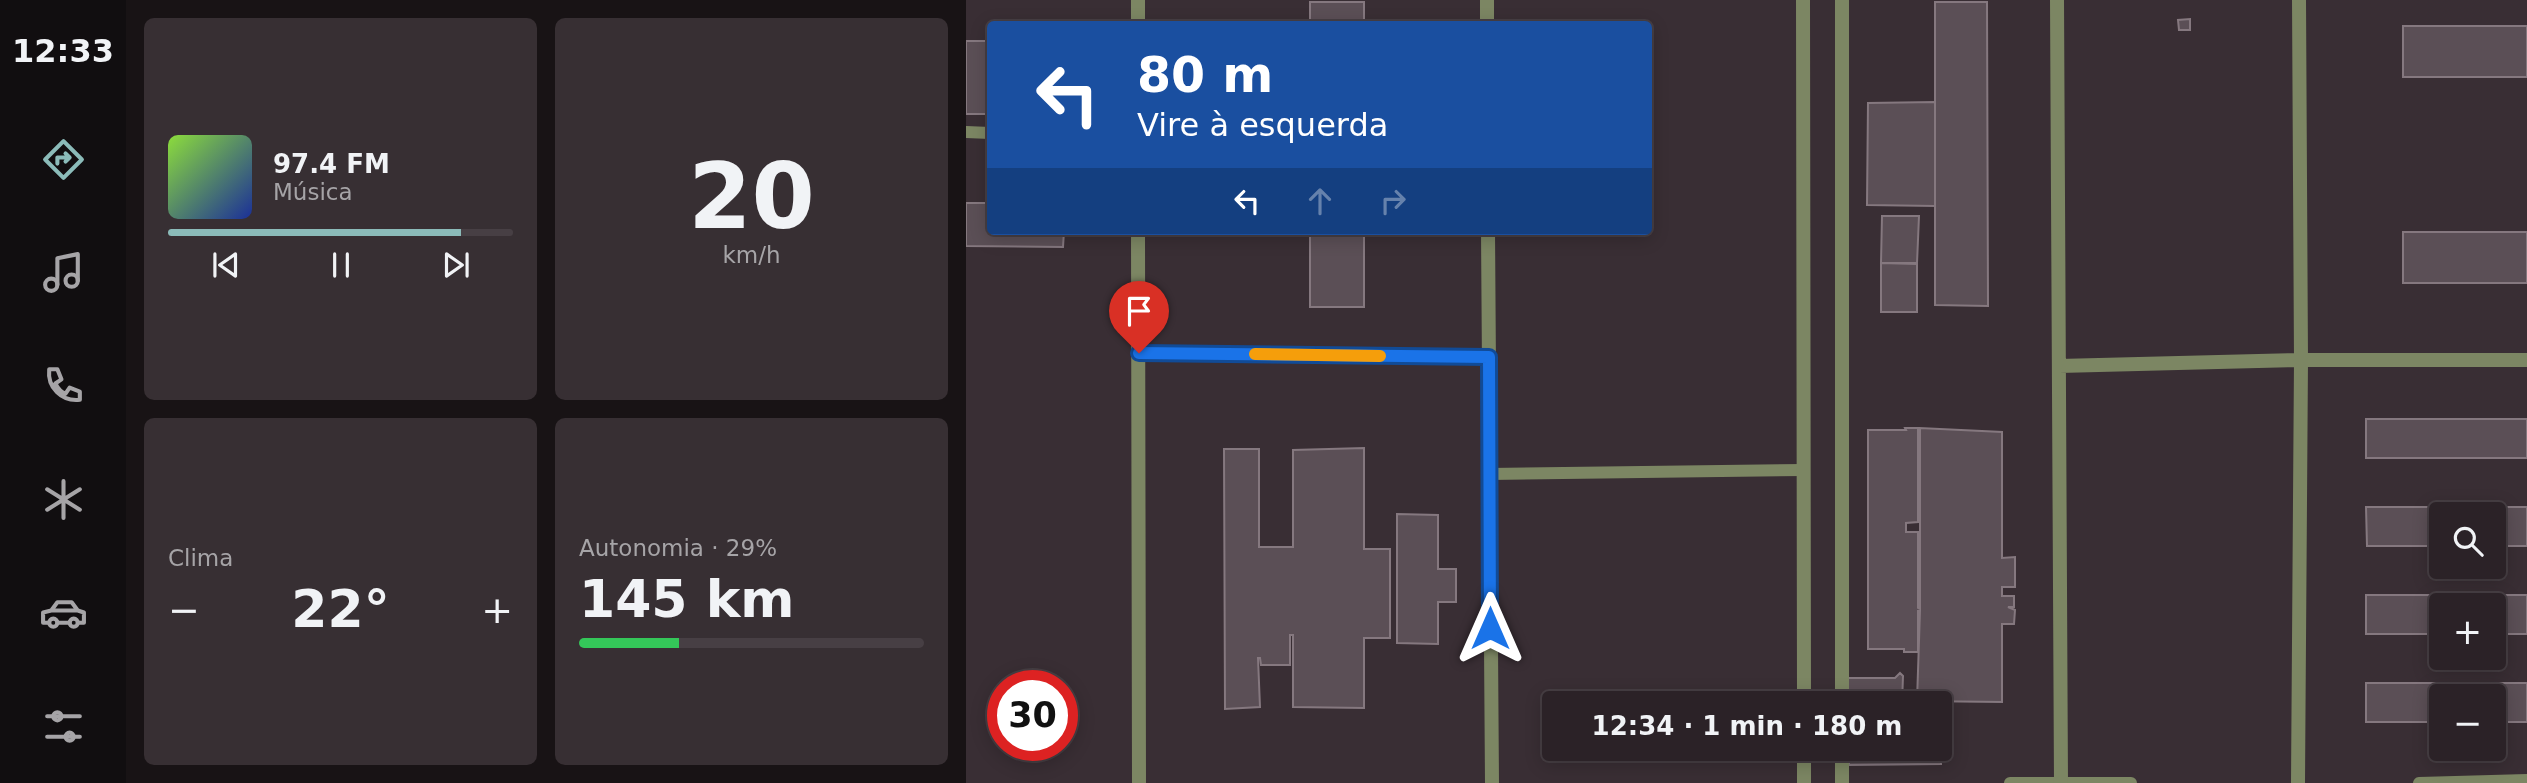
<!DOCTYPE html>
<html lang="pt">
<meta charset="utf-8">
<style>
body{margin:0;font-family:"DejaVu Sans",sans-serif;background:#372f33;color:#f1f3f6;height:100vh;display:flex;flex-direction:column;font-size:26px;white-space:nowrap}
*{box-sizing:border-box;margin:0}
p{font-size:23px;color:#a6a4a7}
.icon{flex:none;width:38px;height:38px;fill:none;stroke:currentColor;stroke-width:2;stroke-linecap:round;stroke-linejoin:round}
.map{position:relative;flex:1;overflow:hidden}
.panel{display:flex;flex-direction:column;gap:18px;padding:18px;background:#181315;width:840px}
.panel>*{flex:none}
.top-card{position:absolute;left:21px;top:21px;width:665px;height:214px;border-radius:7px;box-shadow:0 4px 18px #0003,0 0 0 2px #473f44;background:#1a4fa0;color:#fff;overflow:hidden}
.fabs{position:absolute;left:1463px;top:502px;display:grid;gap:14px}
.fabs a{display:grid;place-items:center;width:77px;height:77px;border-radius:7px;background:#2b2227;box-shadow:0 4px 18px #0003,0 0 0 2px #473f44;font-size:35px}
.speed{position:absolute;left:21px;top:670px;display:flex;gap:14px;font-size:35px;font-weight:700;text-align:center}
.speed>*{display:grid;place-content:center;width:91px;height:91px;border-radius:50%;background:#2b2227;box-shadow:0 4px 18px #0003,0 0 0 2px #473f44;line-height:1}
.speed .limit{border:10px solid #d22;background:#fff;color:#111}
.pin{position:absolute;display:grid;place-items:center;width:60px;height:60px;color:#fff;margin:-72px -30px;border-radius:50% 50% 50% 0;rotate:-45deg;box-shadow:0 0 7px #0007}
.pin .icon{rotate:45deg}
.me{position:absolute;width:77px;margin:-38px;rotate:0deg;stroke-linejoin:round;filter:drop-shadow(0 0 5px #0008)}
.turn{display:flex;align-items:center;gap:24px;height:147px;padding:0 35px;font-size:32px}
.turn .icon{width:91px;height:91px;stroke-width:2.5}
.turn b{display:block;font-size:49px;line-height:60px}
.lanes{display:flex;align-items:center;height:66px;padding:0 35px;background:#0003;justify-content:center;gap:35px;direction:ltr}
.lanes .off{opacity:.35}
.big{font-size:52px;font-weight:700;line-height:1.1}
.panel .tile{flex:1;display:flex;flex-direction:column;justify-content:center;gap:10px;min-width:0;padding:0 24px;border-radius:10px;background:#372f33}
.panel .dial{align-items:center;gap:0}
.dial b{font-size:91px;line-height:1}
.song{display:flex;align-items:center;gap:21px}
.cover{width:84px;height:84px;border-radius:10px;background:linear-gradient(135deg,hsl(90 70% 55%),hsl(230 70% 35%))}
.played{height:7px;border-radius:4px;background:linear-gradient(90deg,#8bbbb9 85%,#473f44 85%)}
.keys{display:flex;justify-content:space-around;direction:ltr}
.heat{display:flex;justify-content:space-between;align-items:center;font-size:38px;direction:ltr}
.charge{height:10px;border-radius:5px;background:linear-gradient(90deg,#34c759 29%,#473f44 0)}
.panel .tiles{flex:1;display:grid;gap:18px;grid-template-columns:repeat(2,1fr)}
.trip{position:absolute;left:576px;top:691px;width:410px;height:70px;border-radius:7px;background:#2b2227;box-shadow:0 4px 18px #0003,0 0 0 2px #473f44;font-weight:700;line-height:70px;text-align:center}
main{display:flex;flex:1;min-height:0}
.tab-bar{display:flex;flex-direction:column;width:126px;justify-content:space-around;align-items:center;background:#110e10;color:#a6a4a7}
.tab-bar .icon{width:49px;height:49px}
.tab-bar .active{color:#8bbbb9}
.tab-bar b{font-size:32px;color:#f1f3f6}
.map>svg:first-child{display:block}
</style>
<main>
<nav class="tab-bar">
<b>12:33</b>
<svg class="icon active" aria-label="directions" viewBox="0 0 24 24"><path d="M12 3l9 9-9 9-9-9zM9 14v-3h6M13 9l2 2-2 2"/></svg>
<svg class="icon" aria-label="music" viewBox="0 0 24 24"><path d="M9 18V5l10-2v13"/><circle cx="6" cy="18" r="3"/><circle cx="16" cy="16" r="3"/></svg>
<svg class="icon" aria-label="phone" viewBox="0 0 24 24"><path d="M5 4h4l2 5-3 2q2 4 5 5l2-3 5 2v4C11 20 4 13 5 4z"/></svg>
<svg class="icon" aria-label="climate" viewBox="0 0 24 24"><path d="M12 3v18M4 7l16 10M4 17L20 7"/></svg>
<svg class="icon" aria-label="car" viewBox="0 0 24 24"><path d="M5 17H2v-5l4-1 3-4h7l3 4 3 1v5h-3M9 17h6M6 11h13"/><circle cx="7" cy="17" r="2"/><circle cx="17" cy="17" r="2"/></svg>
<svg class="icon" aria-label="filters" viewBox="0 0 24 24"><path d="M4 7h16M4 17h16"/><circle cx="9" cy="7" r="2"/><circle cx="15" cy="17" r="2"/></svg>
</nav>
<section class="panel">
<div class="tiles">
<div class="tile">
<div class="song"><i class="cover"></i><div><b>97.4 FM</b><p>Música</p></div></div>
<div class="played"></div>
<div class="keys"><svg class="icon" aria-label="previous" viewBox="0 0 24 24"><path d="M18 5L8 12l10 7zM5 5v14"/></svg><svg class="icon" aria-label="pause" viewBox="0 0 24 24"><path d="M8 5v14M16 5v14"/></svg><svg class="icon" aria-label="next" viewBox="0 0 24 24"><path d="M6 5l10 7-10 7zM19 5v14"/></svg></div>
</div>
<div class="tile dial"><b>20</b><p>km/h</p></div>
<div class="tile"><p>Clima</p>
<div class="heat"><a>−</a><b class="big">22°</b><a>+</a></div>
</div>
<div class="tile"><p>Autonomia · 29%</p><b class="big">145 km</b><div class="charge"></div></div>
</div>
</section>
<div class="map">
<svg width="1561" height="783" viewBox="0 0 1561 783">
<rect width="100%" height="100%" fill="#392e34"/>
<!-- building -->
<path fill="#5b4f56" stroke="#85787f" stroke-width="2" d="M344 2H398V24H344Z
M969 2H1021L1022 306 969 305Z
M1224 19V30H1213L1212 20Z
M1437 26H1561V77H1437Z
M0 41H24V114H0Z
M969 102V206L901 205 902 103Z
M0 203H24V231H98L97 247 0 246Z
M916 216H953L951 263H915Z
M344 231H398V307H344Z
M1437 232H1561V283H1437Z
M915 263 951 264V312H915Z
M1400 419H1561V458H1400Z
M939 428H952V522L940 523V532H952V608L954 609V428L1036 432V558L1049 557V587H1036V596H1048V607H1042L1049 610 1048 624H1036V702L951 701 954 611H952V652H938V649H902V430H940Z
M398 448V549H424V638H398V708L327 707V635H324V665H295L294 658H292L294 707 259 709 258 449H293V547H327V450Z
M1400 507H1561V546H1528V514H1475V546H1401Z
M431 514 472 515V569H490V602H472V644L431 643Z
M1400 595H1561V634H1528V606H1475V634H1400Z
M934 673 937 676 936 704H920V695H880V678H929Z
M1400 683H1561V722H1528V696H1475V722H1400Z
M973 719 975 764 883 765V749H973Z"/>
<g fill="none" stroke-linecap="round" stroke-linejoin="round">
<!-- lane -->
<path stroke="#7c8663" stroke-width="12" d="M0 132 24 133
M523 474 838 470
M1044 783H1165
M1453 783 1561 780"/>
<!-- street -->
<path stroke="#7c8663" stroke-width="14" d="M172 0V24
M521 0V24
M837 0 838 704
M1091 0 1095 783
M172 231 173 783
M522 231 526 783
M173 353 523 357
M1093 366 1335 360H1561
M876 704V0
M838 749V783
M876 783V749
M1332 783 1335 360 1333 0"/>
</g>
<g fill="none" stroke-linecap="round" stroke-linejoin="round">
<!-- route casing -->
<g stroke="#114b97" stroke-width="18">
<path id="route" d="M173 353 523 357 524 628"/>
</g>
<!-- route -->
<use href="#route" stroke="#1a73e8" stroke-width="12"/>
<!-- slow -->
<path stroke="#f59e0b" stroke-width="12" d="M289 354 414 356"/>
</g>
</svg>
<div class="fabs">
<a><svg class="icon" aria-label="search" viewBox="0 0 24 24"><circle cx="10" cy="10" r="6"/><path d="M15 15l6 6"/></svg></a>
<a>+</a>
<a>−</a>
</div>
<div class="speed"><div class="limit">30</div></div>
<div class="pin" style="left:173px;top:353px;background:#d93025"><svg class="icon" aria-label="arrive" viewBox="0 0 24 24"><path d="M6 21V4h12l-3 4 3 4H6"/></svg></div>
<svg class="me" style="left:524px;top:628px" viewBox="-20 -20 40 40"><path d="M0-17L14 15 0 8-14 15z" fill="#1a73e8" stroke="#fff" stroke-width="4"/></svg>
<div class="trip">12:34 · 1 min · 180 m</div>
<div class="top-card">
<div class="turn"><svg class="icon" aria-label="left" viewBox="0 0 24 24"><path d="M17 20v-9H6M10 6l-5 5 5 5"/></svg><div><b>80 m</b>Vire à esquerda</div></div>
<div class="lanes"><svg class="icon" aria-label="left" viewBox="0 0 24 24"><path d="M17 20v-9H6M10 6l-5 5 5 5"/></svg><svg class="icon off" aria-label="ahead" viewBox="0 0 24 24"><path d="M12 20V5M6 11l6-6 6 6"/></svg><svg class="icon off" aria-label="right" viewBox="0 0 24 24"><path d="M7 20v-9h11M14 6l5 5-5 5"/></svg></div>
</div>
</div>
</main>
